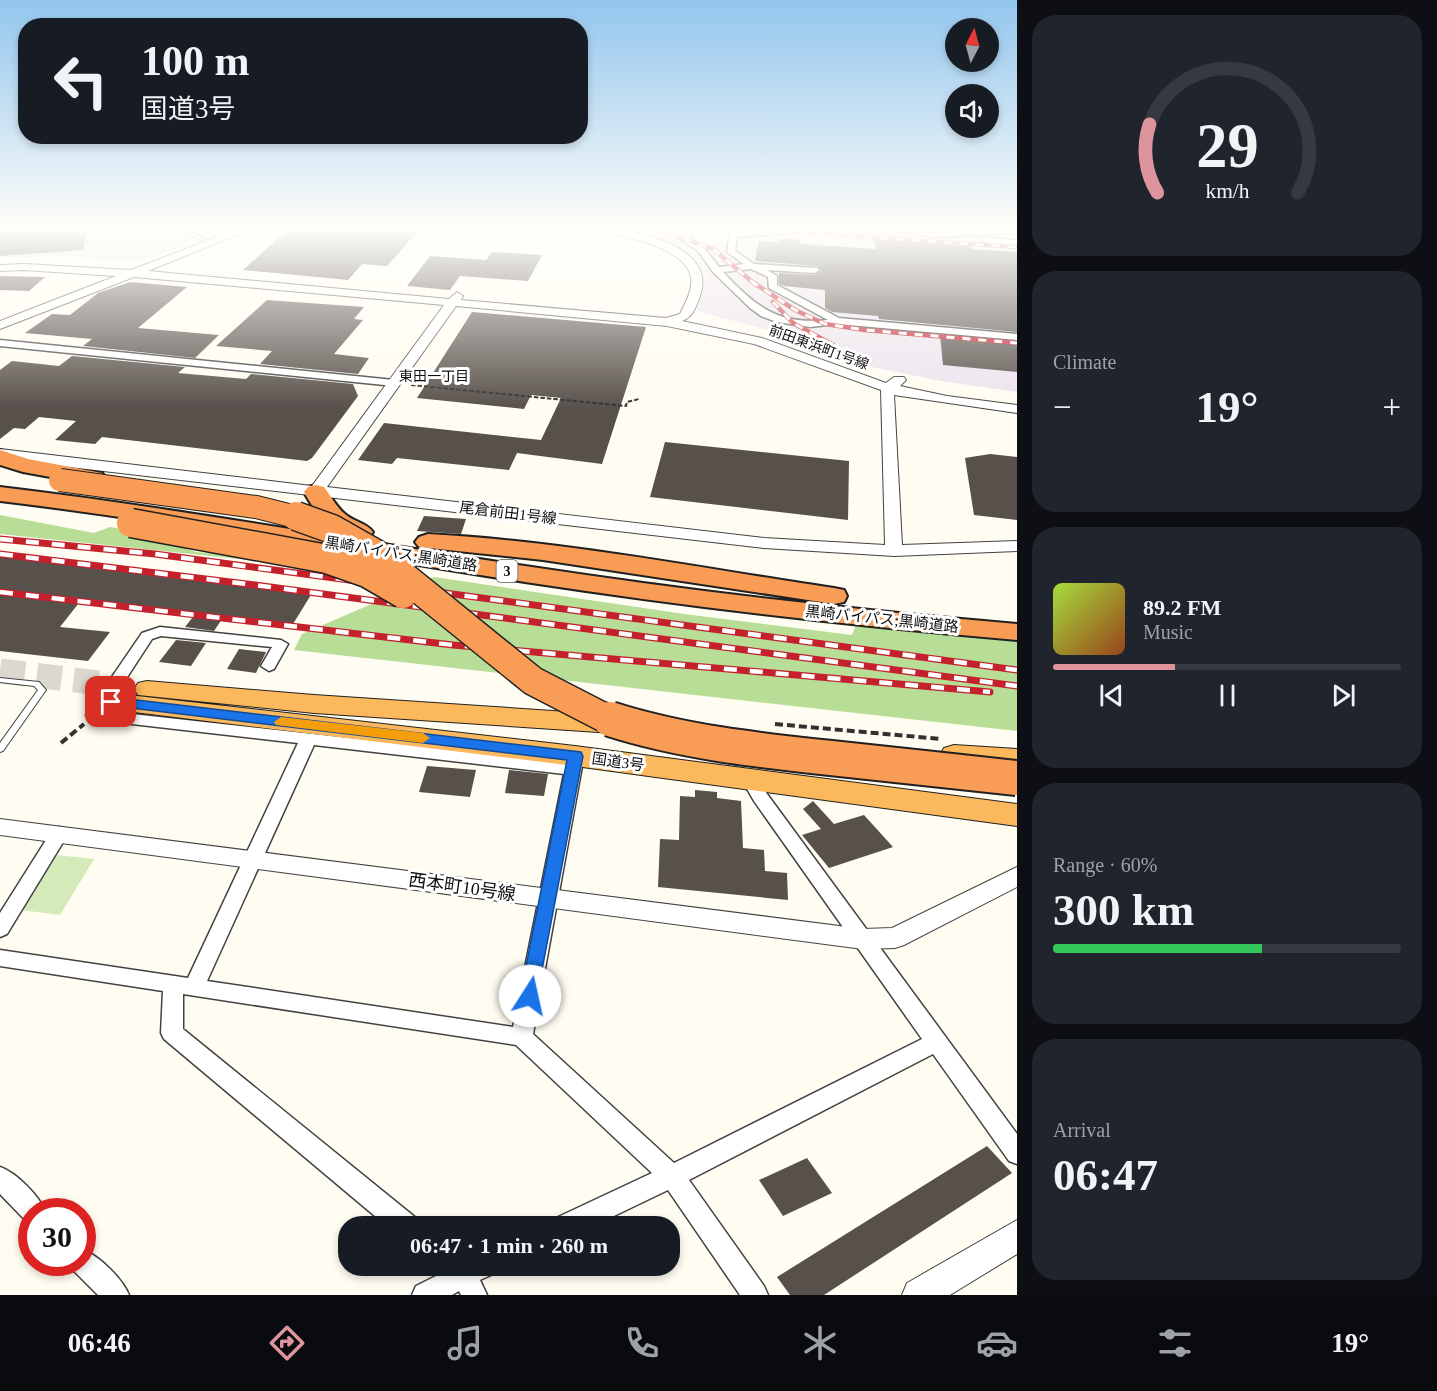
<!DOCTYPE html>
<meta charset="utf-8">
<style>
body{margin:0;font-family:"Times New Roman","Noto Sans JP",serif;background:#20242c;color:#f1f3f6;height:100vh;display:flex;flex-direction:column;font-size:22px;white-space:nowrap}
*{box-sizing:border-box;margin:0}
p{font-size:20px;color:#9ea1a6}
.icon{flex:none;width:33px;height:33px;fill:none;stroke:currentColor;stroke-width:2;stroke-linecap:round;stroke-linejoin:round}
.map{position:relative;flex:1;overflow:hidden}
.panel{display:flex;flex-direction:column;gap:15px;padding:15px;background:#0d0f14;width:420px}
.panel>*{flex:none}
.banner{position:absolute;left:18px;top:18px;width:570px;height:126px;border-radius:24px;box-shadow:0 3px 9px #0003;background:#171b24;color:#f1f3f6;overflow:hidden}
.needle{width:39px;rotate:6deg}
.controls{position:absolute;left:945px;top:18px;display:grid;gap:12px}
.controls a{display:grid;place-items:center;width:54px;height:54px;border-radius:50%;background:#171b24;box-shadow:0 3px 9px #0003;font-size:30px}
.speed{position:absolute;left:18px;top:1198px;display:flex;gap:12px;font-size:30px;font-weight:700;text-align:center}
.speed>*{display:grid;place-content:center;width:78px;height:78px;border-radius:50%;background:#171b24;box-shadow:0 3px 9px #0003;line-height:1}
.speed .limit{border:9px solid #d22;background:#fff;color:#111}
.pin{position:absolute;display:grid;place-items:center;width:51px;height:51px;color:#fff;margin:-26px;border-radius:12px;box-shadow:0 3px 9px #0006}
.me{position:absolute;width:66px;margin:-33px;rotate:10deg;stroke-linejoin:round;filter:drop-shadow(0 0 4px #0008)}
.turn{display:flex;align-items:center;gap:21px;height:126px;padding:0 24px;font-size:27px}
.turn .icon{width:78px;height:78px;stroke-width:2.5}
.turn b{display:block;font-size:42px;line-height:51px}
.big{font-size:45px;font-weight:700;line-height:1.1}
.panel .card{flex:1;display:flex;flex-direction:column;justify-content:center;gap:9px;min-width:0;padding:0 21px;border-radius:24px;background:#20242c}
.panel .dial{align-items:center;gap:0}
.dial svg{height:156px;overflow:visible;fill:none;stroke:#363941;stroke-width:7;stroke-linecap:round;text-anchor:middle}
.dial text{fill:#f1f3f6;stroke:none}
.song{display:flex;align-items:center;gap:18px}
.cover{width:72px;height:72px;border-radius:9px;background:linear-gradient(135deg,hsl(80 70% 55%),hsl(20 70% 35%))}
.played{height:6px;border-radius:3px;background:linear-gradient(90deg,#dd949c 35%,#363941 35%)}
.keys{display:flex;justify-content:space-around;direction:ltr}
.heat{display:flex;justify-content:space-between;align-items:center;font-size:33px;direction:ltr}
.charge{height:9px;border-radius:4px;background:linear-gradient(90deg,#34c759 60%,#363941 0)}
.trip{position:absolute;left:338px;top:1216px;width:342px;height:60px;border-radius:24px;background:#171b24;box-shadow:0 3px 9px #0003;font-weight:700;line-height:60px;text-align:center}
.tabs{display:flex;height:96px;justify-content:space-around;align-items:center;background:#090b0e;color:#9ea1a6}
.tabs .icon{width:42px;height:42px}
.tabs .selected{color:#dd949c}
.tabs b{font-size:27px;color:#f1f3f6}
main{display:flex;flex:1;min-height:0}
.map>svg:first-child{display:block}
</style>
<main>
<div class="map">
<svg width="1017" height="1295" viewBox="0 0 1017 1295">
<rect width="100%" height="100%" fill="#fffcf1"/>
<!-- industrial -->
<path fill="#ece3ee" d="M0 228H233L146 259 126 261 75 257H0Z
M609 228H1017V392L941 381 872 367 795 337 696 311 704 289 705 276 699 266 686 255 637 233Z"/>
<!-- green -->
<path fill="#d4ebb9" d="M57 855 94 859 60 915 21 910Z"/>
<!-- forest -->
<path fill="#b8dd97" d="M0 515 94 533 110 527 153 534 167 542 196 552 280 558 277 563 0 534Z
M434 577 684 614 852 635 857 622 1017 637V731L294 650 302 634Z"/>
<!-- building -->
<path fill="#58504b" d="M0 228H88L83 250 0 256Z
M290 228H421L387 266 362 264 348 280 243 270Z
M779 238 800 240 801 244 876 249 874 239 971 246 972 249 1017 252V332L879 319 878 316 832 312 825 308V290L784 286 779 284V273L815 275 821 271 818 266 755 261 759 241 778 242Z
M492 252 542 255 528 281 460 276 450 290 407 286 430 256 486 260Z
M0 276 45 277 29 291 0 290Z
M130 282 187 287 138 328 219 335 195 358 83 346 92 339 25 333 52 314 70 315 98 293Z
M267 300 364 307 354 319 363 320 334 354 369 358 358 374 260 364 272 351 216 346Z
M472 312 646 327 602 464 517 453 509 470 397 458 392 464 358 460 384 423 541 440 561 398 531 395 524 409 417 398Z
M940 335 1017 342V372L943 365Z
M72 356 185 367 178 373 246 379 251 374 353 384 358 396 312 458 307 461 102 437 95 444 55 440 76 421 39 417 25 429 14 428 0 439V370L12 361 59 366Z
M665 442 849 461 848 520 650 497Z
M990 454 1017 457V520L974 515 965 458Z
M424 516 466 519 461 534 417 531Z
M0 554 314 590 293 624 224 616 214 631 185 627 196 613 82 599 60 627 110 632 88 661 0 651Z
M176 640 206 643 191 666 159 662Z
M239 649 266 652 256 673 227 669Z
M427 766 476 770 470 797 419 792Z
M509 770 548 774 544 796 505 793Z
M695 790 717 792V798L741 801 743 848 764 850 765 871 787 873 788 900 658 887 660 839 679 840 680 796 695 797Z
M813 801 834 824 864 815 893 847 829 868 802 835 821 829 803 809Z
M987 1146 1012 1173 824 1295H790L777 1277Z
M807 1158 832 1193 783 1216 759 1180Z"/>
<g fill="none" stroke-linecap="round" stroke-linejoin="round">
<!-- trunk-tunnel -->
<path stroke="#dbd8cf" stroke-width="25" stroke-dasharray="25 12" stroke-linecap="butt" d="M0 671 125 686"/>
<!-- service casing -->
<g stroke="#424242" stroke-width="2">
<path id="service" d="M186 228H190V231L211 242 208 243 187 233Z
M0 678 39 682 46 690 3 751 0 752V743L38 690 34 686 0 682Z"/>
</g>
<!-- minor casing -->
<g stroke="#424242" stroke-width="3">
<path id="minor" d="M684 228H692L689 237 704 248 719 267 744 264 727 252 730 233 800 228H839L835 230 737 237 735 251 754 264 818 268 819 270 815 273 767 270 777 276V285L839 318 1017 334V340L837 324 810 327 777 322 761 316 750 308 713 272 698 251 682 240ZM751 269 768 277 769 288 828 320C778 325 756 307 723 272Z
M892 228H908L932 233 1017 229V233L932 237Z
M985 238 1017 240V246L982 242V238Z
M0 340 394 380 399 383 394 386 0 346Z
M160 627 281 640 288 644 274 669 269 671 261 666 272 647 161 636 152 639 105 711 566 762 569 757H581L583 761 533 1034 674 1163 922 1039 754 801 742 780 745 776H757L767 794 1017 1134V1164L1009 1161 933 1054 689 1180 764 1286 768 1295H740L668 1190 591 1227H553L556 1218 652 1173 516 1045 183 994V1029L416 1218 419 1227H388L164 1039 161 1033 163 991 0 966V950L188 978 298 743 88 719 86 715 142 633ZM314 745 564 774 513 1027 207 981Z
M59 827 65 829 68 834 7 934 0 937V913L53 829Z
M0 1167C17 1173 39 1196 46 1212H32V1223L25 1220 0 1194Z
M82 1249C99 1256 122 1278 129 1295H98L73 1270 70 1263H82Z
M441 1266H495L491 1275 480 1280 487 1295H461L459 1291 452 1295H412L416 1286 444 1272Z"/>
</g>
<!-- tertiary casing -->
<g stroke="#424242" stroke-width="2">
<path id="tertiary" d="M240 228H254L148 271 449 299 457 292 463 296 461 300 666 318 680 314C685 303 693 290 691 278 688 253 642 240 621 236 611 234 597 234 590 228 625 227 719 243 700 296 696 307 693 317 682 321L762 338 886 383 894 377H904L906 380 900 386 947 396 1017 405V413L894 395 902 545 1017 541V551L894 556 764 548 0 459V449L312 486 444 305 134 277 0 329V321L116 276 24 270 0 271V265L24 264 131 270ZM456 306 667 326 754 344 881 390 885 545 764 538 327 487Z
M0 819 863 929 892 928 1017 867V887L904 945 895 948 863 949 0 835Z
M1017 1220V1254L950 1295H902L907 1283Z"/>
</g>
<!-- trunk casing -->
<g stroke="#202020" stroke-width="2">
<path id="trunk" d="M147 681 314 695 613 715 623 718 627 724 623 730 613 733 314 713 138 695 134 689 138 683Z
M111 693 575 746 1017 804V826L575 766 101 708 97 702 101 696Z
M954 745 1017 749V769L954 765 944 762 940 755 944 748Z"/>
</g>
<!-- motorway casing -->
<g stroke="#202020" stroke-width="4">
<path id="motorway" d="M0 450 28 459 102 473 106 478 102 483 94 485 23 472 0 465Z
M316 485 324 487C331 496 336 507 345 514 354 522 367 523 373 532L370 537C339 545 317 516 304 492L308 487Z
M0 487C176 508 350 540 525 566 689 591 852 610 1017 624V640C852 626 689 607 525 582 350 555 176 522 0 501Z
M428 534C564 541 699 568 834 588L844 590 847 596 844 602 834 604 543 560 419 547 415 542 419 537Z"/>
</g>
<!-- path-far1 -->
<path stroke="#313131" stroke-width="2" stroke-dasharray="4.5 2" stroke-linecap="butt" d="M411 385 626 406 627 402 639 399"/>
<!-- path -->
<path stroke="#313131" stroke-width="4" stroke-dasharray="8 4" stroke-linecap="butt" d="M775 724 941 739
M61 743 84 724"/>
<!-- service -->
<use href="#service" fill="#fff" fill-rule="evenodd"/>
<!-- minor -->
<use href="#minor" fill="#fff" fill-rule="evenodd"/>
<!-- tertiary -->
<use href="#tertiary" fill="#fff" fill-rule="evenodd"/>
<!-- trunk -->
<use href="#trunk" fill="#fbb85c" fill-rule="evenodd"/>
<!-- motorway -->
<use href="#motorway" fill="#f99c55" fill-rule="evenodd"/>
<!-- rail-far1 casing -->
<g stroke="#c5212d" stroke-width="4.5">
<path id="rail-far1" d="M653 228 713 249 756 285
M736 228 1017 247
M897 231 977 228
M751 281 795 310 825 324 865 330 1017 343
M773 302 793 323 833 345"/>
</g>
<!-- rail casing -->
<g stroke="#c5212d" stroke-width="7">
<path id="rail" d="M0 539 155 554 1017 670
M0 554 255 585 1017 686
M0 592 453 645 990 692"/>
</g>
<!-- rail-far1 -->
<use href="#rail-far1" stroke="#fff" stroke-width="3" stroke-dasharray="8" stroke-linecap="butt"/>
<!-- rail -->
<use href="#rail" stroke="#fff" stroke-width="4.5" stroke-dasharray="13" stroke-linecap="butt"/>
<!-- motorway-bridge-far2 casing -->
<g stroke="#202020" stroke-width="24" stroke-linecap="butt">
<path id="motorway-bridge-far2" d="M60 480 256 507 300 518"/>
</g>
<!-- motorway-bridge-far1 casing -->
<g stroke="#202020" stroke-width="31" stroke-linecap="butt">
<path id="motorway-bridge-far1" d="M296 516 332 529 376 554 533 681 601 716 615 720
M131 523 327 559 367 573 403 594"/>
</g>
<!-- motorway-bridge casing -->
<g stroke="#202020" stroke-width="38" stroke-linecap="butt">
<path id="motorway-bridge" d="M610 719C682 742 756 750 831 758 893 765 955 771 1017 778"/>
</g>
<!-- motorway-bridge-far2 -->
<use href="#motorway-bridge-far2" stroke="#f99c55" stroke-width="22"/>
<!-- motorway-bridge-far1 -->
<use href="#motorway-bridge-far1" stroke="#f99c55" stroke-width="28"/>
<!-- motorway-bridge -->
<use href="#motorway-bridge" stroke="#f99c55" stroke-width="34"/>
</g>
<!-- sky -->
<linearGradient id="sky" x2="0" y2="1"><stop stop-color="#93c6ee"/><stop offset="0.56" stop-color="#fffef9"/><stop offset="1" stop-color="#fffef9" stop-opacity="0"/></linearGradient>
<rect width="1017" height="409" fill="url(#sky)"/>
<!-- route -->
<path fill="#1a73e8" stroke="#114b97" stroke-width="1.5" d="M111 697 581 752 583 756 536 1001 530 1003 523 1001 520 996 567 760 106 705 104 702Z"/>
<!-- slow -->
<path fill="#f59e0b" d="M281 717 423 733 430 738 423 743 276 725 274 722Z"/>
<g text-anchor="middle" stroke-width="6" stroke-linejoin="round" paint-order="stroke">
<!-- far-street labels -->
<g font-size="14" fill="#0f0f0f" stroke="#fff">
<text transform="translate(819 347) rotate(20)" y="5">前田東浜町1号線</text>
</g>
<!-- far-neighbourhood labels -->
<g font-size="14" fill="#0f0f0f" stroke="#fff">
<text x="434" y="381">東田一丁目</text>
</g>
<!-- shield labels -->
<rect fill="#fff" stroke="#575757" stroke-width="1.5" x="496.5" y="560" width="21" height="22" rx="4.5"/>
<g font-size="14" font-weight="bold" fill="#0f0f0f">
<text x="507" y="576">3</text>
</g>
<!-- street labels -->
<g font-size="15" fill="#0f0f0f" stroke="#fff">
<text transform="translate(508 513) rotate(7)" y="5">尾倉前田1号線</text>
<text transform="translate(401 554) rotate(9)" y="5">黒崎バイパス;黒崎道路</text>
<text transform="translate(882 619) rotate(6)" y="5">黒崎バイパス;黒崎道路</text>
<text transform="translate(618 762) rotate(8)" y="5">国道3号</text>
</g>
<!-- near-street labels -->
<g font-size="18" fill="#0f0f0f" stroke="#fff">
<text transform="translate(462 887) rotate(8)" y="6">西本町10号線</text>
</g>
</g>
</svg>
<div class="controls">
<a><svg class="needle" viewBox="-14 -14 28 28"><path d="M0-13l5 13h-10z" fill="#e53935"/><path d="M0 13l5-13h-10z" fill="#9ea1a6"/></svg></a>
<a><svg class="icon" aria-label="sound" viewBox="0 0 24 24"><path d="M4 9h4l5-4v14l-5-4H4zM17 9q2 3 0 6"/></svg></a>
</div>
<div class="speed"><div class="limit">30</div></div>
<div class="pin" style="left:111px;top:702px;background:#d93025"><svg class="icon" aria-label="arrive" viewBox="0 0 24 24"><path d="M6 21V4h12l-3 4 3 4H6"/></svg></div>
<svg class="me" style="left:530px;top:996px" viewBox="-20 -20 40 40"><circle r="19" fill="#fff"/><path d="M0-13L10 11 0 6-10 11z" fill="#1a73e8"/></svg>
<div class="trip">06:47 · 1 min · 260 m</div>
<div class="banner">
<div class="turn"><svg class="icon" aria-label="left" viewBox="0 0 24 24"><path d="M17 20v-9H6M10 6l-5 5 5 5"/></svg><div><b>100 m</b>国道3号</div></div>
</div>
</div>
<section class="panel">
<div class="card dial"><svg viewBox="0 0 100 80">
<path d="M14 69A42 42 0 1 1 86 69"/>
<path d="M14 69A42 42 0 0 1 10 34" stroke="#dd949c"/>
<text x="50" y="56" font-size="32" font-weight="700">29</text>
<text x="50" y="72" font-size="11">km/h</text>
</svg></div>
<div class="card"><p>Climate</p>
<div class="heat"><a>−</a><b class="big">19°</b><a>+</a></div>
</div>
<div class="card">
<div class="song"><i class="cover"></i><div><b>89.2 FM</b><p>Music</p></div></div>
<div class="played"></div>
<div class="keys"><svg class="icon" aria-label="previous" viewBox="0 0 24 24"><path d="M18 5L8 12l10 7zM5 5v14"/></svg><svg class="icon" aria-label="pause" viewBox="0 0 24 24"><path d="M8 5v14M16 5v14"/></svg><svg class="icon" aria-label="next" viewBox="0 0 24 24"><path d="M6 5l10 7-10 7zM19 5v14"/></svg></div>
</div>
<div class="card"><p>Range · 60%</p><b class="big">300 km</b><div class="charge"></div></div>
<div class="card"><p>Arrival</p><b class="big">06:47</b></div>
</section>
</main>
<nav class="tabs">
<b>06:46</b>
<svg class="icon selected" aria-label="directions" viewBox="0 0 24 24"><path d="M12 3l9 9-9 9-9-9zM9 14v-3h6M13 9l2 2-2 2"/></svg>
<svg class="icon" aria-label="music" viewBox="0 0 24 24"><path d="M9 18V5l10-2v13"/><circle cx="6" cy="18" r="3"/><circle cx="16" cy="16" r="3"/></svg>
<svg class="icon" aria-label="phone" viewBox="0 0 24 24"><path d="M5 4h4l2 5-3 2q2 4 5 5l2-3 5 2v4C11 20 4 13 5 4z"/></svg>
<svg class="icon" aria-label="climate" viewBox="0 0 24 24"><path d="M12 3v18M4 7l16 10M4 17L20 7"/></svg>
<svg class="icon" aria-label="car" viewBox="0 0 24 24"><path d="M5 17H2v-5l4-1 3-4h7l3 4 3 1v5h-3M9 17h6M6 11h13"/><circle cx="7" cy="17" r="2"/><circle cx="17" cy="17" r="2"/></svg>
<svg class="icon" aria-label="filters" viewBox="0 0 24 24"><path d="M4 7h16M4 17h16"/><circle cx="9" cy="7" r="2"/><circle cx="15" cy="17" r="2"/></svg>
<b>19°</b>
</nav>
